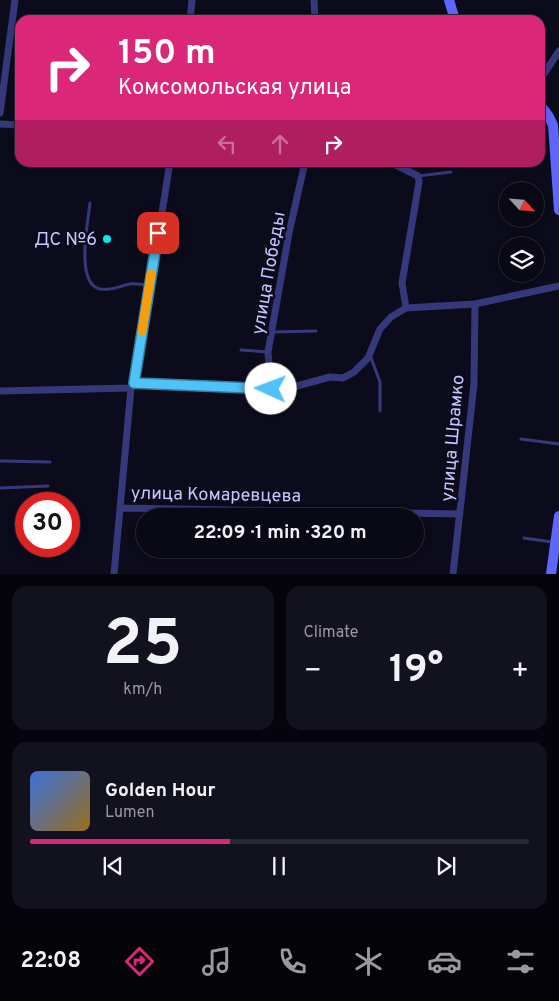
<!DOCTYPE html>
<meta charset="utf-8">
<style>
body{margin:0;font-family:Overpass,sans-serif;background:#12111e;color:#f1f3f6;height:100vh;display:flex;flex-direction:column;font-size:19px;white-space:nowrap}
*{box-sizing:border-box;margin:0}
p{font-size:16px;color:#999aa0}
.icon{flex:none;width:28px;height:28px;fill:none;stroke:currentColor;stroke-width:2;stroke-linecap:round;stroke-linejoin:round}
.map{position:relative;height:574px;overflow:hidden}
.side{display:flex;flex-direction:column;gap:12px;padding:12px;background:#05040c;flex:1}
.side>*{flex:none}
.guide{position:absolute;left:15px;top:15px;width:530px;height:152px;border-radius:15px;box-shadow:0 2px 8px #0003,0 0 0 1px #292934;background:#db2777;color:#fff;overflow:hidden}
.needle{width:32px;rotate:116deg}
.tools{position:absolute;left:499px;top:182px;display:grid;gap:10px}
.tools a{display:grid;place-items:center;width:45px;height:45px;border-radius:50%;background:#090815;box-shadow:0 2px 8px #0003,0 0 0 1px #292934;font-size:25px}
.speed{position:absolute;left:15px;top:492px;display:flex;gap:10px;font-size:25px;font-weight:700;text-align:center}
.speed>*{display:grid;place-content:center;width:65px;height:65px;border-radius:50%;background:#090815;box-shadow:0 2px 8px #0003,0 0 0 1px #292934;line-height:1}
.speed .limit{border:8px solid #d22;background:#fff;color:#111}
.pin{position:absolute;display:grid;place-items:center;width:42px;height:42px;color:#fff;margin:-21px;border-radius:10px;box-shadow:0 2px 8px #0006}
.me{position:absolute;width:55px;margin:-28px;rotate:272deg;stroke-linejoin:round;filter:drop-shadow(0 0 4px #0008)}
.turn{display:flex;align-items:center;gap:18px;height:105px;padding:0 20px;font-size:22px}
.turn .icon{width:65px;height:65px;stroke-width:2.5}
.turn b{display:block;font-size:35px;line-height:42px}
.lanes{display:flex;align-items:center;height:48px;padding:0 20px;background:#0003;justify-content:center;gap:25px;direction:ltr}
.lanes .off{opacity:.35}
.big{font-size:38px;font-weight:700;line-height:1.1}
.side .card{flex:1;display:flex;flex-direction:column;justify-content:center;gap:8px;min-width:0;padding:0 18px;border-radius:15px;background:#12111e}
.side .dial{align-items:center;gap:0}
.dial b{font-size:65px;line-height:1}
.song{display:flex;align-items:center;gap:15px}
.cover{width:60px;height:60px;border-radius:8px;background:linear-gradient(135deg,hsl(220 70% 55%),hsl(40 70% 35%))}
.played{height:5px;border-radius:2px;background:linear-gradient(90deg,#db2777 40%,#292934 40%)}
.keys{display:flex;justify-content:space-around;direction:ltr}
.heat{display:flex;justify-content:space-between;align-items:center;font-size:28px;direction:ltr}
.side .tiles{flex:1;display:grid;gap:12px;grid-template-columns:1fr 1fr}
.card:last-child{grid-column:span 2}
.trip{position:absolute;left:136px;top:508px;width:288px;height:50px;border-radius:25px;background:#090815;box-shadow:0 2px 8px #0003,0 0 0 1px #292934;font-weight:700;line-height:50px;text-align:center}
.menu{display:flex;height:80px;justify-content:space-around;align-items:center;background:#040308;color:#999aa0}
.menu .icon{width:35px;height:35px}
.menu .on{color:#db2777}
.menu b{font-size:22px;color:#f1f3f6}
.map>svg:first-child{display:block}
</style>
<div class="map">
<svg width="559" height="574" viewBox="0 0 559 574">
<rect width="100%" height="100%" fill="#0c0b1c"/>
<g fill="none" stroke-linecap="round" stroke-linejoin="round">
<!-- lane -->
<path stroke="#35397c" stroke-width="3" d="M418 176 451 172
M90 203C88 222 75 284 100 289 112 291 119 286 130 284 136 283 143 285 149 285
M273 332 316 331
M241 350 268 352
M370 355 380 382V411
M521 439 559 444
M0 461 50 462
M0 488 48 486
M524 538 552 542"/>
<!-- street -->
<path stroke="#35397c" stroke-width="7" d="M314 0 315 20
M190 20 192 0
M540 80 559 51
M0 113 15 0
M0 124 20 125
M390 162 418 176 419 182 402 283 406 308
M406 308 475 304 559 286
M135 383 271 389 293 387 330 377 343 378 354 372 368 358 380 329 391 317 406 308
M271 389 268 352 289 233 305 162
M0 391 131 388
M122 508 460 514
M114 574 131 388 135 383 170 162
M453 574 474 384 475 304"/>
<!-- secondary -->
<path stroke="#5d67ff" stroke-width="10" d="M449 0 455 20
M540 105 548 115 553 125 559 210
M551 574 559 516"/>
</g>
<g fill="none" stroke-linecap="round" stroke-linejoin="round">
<!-- route casing -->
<g stroke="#337fa1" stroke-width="12">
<path id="route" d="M158 233 134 383 271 389"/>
</g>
<!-- route -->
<use href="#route" stroke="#4fc3f7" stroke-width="9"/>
<!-- slow -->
<path stroke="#f59e0b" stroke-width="9" d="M142 331 151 274"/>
</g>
<!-- markers -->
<circle fill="#00eef1" stroke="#0c0b1c" stroke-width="2" cx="107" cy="239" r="5"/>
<g text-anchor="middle" stroke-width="5" stroke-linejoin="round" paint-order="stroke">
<!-- poi labels -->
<g font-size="18" fill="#c8c6ff" stroke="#0c0b1c" text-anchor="end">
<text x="97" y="245">ДС №6</text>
</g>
<!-- street labels -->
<g font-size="18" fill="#c8c6ff" stroke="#0c0b1c">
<text transform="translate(268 273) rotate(-80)" y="6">улица Победы</text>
<text transform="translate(452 438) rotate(-85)" y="6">улица Шрамко</text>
<text transform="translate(216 494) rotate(1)" y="6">улица Комаревцева</text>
</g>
</g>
</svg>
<div class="tools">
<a><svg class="needle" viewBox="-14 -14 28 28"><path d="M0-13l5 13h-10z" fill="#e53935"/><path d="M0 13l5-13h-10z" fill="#999aa0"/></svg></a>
<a><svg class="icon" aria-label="layers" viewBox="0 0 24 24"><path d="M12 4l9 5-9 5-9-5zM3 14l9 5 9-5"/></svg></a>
</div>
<div class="speed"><div class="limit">30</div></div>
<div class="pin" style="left:158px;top:233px;background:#d93025"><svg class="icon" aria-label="arrive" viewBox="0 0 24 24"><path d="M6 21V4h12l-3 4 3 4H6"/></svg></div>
<svg class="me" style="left:271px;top:389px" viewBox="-20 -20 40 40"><circle r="19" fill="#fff"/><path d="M0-13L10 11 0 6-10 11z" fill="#4fc3f7"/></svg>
<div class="trip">22:09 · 1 min · 320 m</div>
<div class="guide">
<div class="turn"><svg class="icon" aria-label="right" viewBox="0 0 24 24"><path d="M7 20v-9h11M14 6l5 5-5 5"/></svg><div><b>150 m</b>Комсомольская улица</div></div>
<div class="lanes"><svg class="icon off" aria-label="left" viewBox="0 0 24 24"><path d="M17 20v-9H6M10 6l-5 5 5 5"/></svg><svg class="icon off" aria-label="ahead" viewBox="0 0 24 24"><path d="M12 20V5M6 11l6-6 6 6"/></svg><svg class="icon" aria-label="right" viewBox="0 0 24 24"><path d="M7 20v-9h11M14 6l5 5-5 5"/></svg></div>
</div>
</div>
<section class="side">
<div class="tiles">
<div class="card dial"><b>25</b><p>km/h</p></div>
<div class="card"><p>Climate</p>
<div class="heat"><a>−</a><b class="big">19°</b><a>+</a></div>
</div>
<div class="card">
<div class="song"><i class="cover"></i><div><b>Golden Hour</b><p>Lumen</p></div></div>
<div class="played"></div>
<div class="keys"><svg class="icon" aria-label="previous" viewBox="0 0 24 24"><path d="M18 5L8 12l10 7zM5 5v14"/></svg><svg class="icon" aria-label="pause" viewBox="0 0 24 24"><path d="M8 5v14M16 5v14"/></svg><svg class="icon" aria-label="next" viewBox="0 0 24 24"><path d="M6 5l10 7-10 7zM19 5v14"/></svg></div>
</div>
</div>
</section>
<nav class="menu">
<b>22:08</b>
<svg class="icon on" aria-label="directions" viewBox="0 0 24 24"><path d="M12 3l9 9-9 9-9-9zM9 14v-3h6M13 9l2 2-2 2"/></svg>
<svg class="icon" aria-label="music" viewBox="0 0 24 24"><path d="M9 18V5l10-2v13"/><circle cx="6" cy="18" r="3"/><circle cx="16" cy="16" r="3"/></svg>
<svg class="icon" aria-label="phone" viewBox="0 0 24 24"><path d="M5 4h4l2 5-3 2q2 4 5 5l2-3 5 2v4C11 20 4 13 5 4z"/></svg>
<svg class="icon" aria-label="climate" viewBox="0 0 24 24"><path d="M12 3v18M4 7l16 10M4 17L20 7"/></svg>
<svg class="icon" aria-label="car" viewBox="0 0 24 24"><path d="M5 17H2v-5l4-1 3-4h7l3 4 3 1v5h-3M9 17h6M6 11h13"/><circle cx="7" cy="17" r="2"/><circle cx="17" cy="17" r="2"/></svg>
<svg class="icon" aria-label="filters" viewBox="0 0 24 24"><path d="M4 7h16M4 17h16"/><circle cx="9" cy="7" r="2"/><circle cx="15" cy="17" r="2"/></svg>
</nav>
